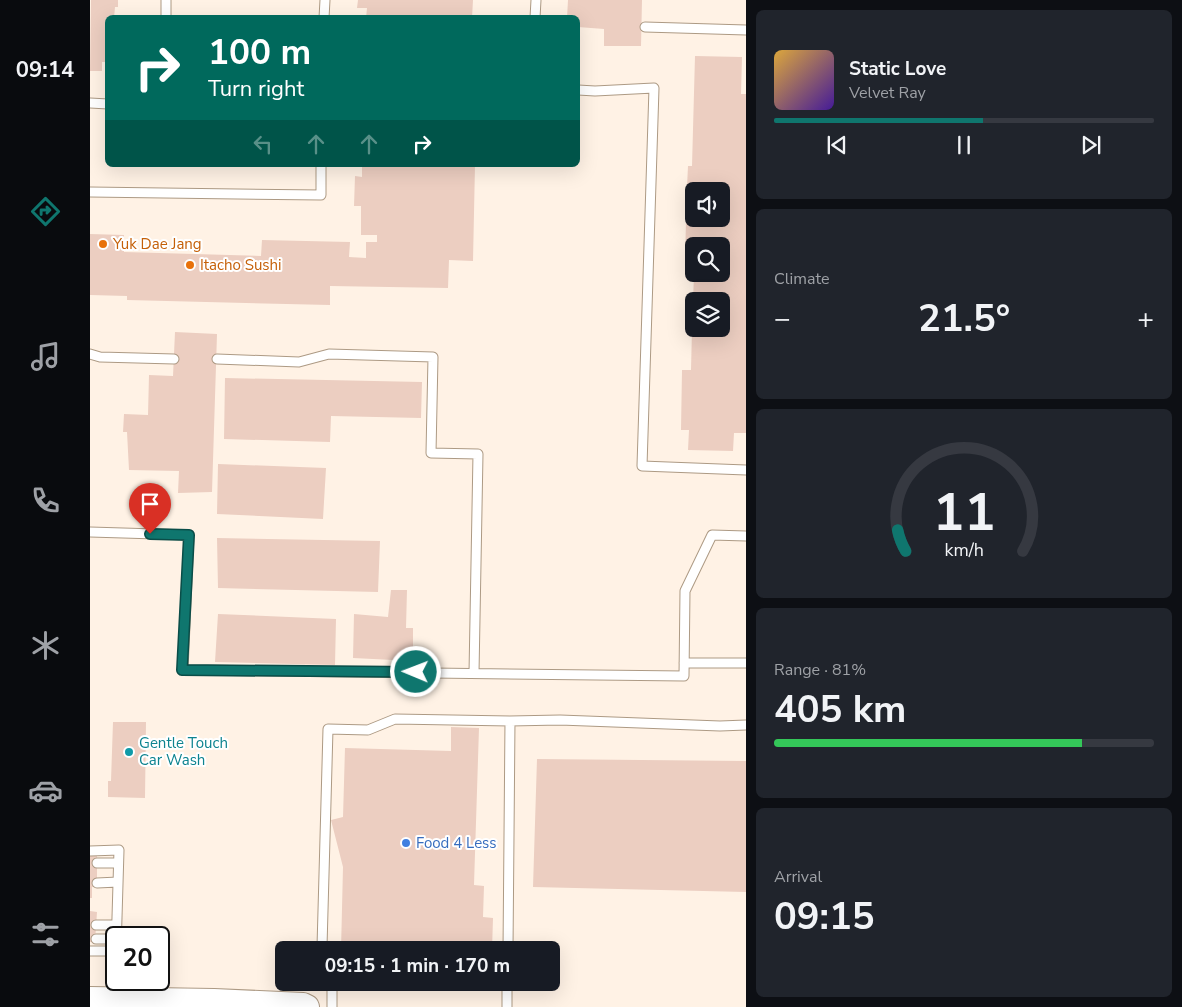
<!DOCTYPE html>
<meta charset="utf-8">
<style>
body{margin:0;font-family:"Nunito Sans",sans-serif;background:#20242c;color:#f1f3f6;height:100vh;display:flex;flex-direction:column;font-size:19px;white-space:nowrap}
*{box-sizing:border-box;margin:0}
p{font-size:16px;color:#9ea1a6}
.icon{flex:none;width:28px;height:28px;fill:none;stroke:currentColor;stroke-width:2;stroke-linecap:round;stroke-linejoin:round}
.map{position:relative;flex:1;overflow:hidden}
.drawer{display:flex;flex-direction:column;gap:10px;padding:10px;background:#0d0f14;width:436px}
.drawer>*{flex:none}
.guide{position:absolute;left:15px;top:15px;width:475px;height:152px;border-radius:8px;box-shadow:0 5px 20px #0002;background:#00695c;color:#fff;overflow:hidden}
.fabs{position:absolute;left:595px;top:182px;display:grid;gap:10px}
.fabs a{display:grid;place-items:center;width:45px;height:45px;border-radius:8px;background:#171b24;box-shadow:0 5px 20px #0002;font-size:25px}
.speed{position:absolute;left:15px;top:926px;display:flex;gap:10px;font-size:25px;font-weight:700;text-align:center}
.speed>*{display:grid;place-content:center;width:65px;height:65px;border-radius:50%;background:#171b24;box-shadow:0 5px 20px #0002;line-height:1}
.speed .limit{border:2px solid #111;border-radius:8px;background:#fff;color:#111}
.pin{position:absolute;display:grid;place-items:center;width:42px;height:42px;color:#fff;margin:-51px -21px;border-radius:50% 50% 50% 0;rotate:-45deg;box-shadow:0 0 5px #0007}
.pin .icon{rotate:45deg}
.me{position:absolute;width:55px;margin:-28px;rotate:271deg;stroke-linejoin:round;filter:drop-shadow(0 0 4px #0008)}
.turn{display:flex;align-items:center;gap:18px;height:105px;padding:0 20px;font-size:22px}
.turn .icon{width:65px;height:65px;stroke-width:2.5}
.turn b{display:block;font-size:35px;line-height:42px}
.lanes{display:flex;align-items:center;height:48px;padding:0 20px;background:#0003;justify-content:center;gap:25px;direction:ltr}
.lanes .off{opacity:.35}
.big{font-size:38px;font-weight:700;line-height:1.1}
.drawer .widget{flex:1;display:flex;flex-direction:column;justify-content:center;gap:8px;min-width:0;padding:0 18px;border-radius:8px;background:#20242c}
.drawer .dial{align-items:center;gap:0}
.dial svg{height:130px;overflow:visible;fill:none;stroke:#363941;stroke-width:7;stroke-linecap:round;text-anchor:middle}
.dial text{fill:#f1f3f6;stroke:none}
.song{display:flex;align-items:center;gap:15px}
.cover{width:60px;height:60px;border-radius:8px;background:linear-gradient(135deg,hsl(40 70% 55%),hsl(260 70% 35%))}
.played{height:5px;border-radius:2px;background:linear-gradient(90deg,#0f766e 55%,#363941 55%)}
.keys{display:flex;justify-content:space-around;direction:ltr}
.heat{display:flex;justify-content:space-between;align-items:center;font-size:28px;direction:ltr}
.charge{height:8px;border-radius:4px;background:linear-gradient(90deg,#34c759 81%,#363941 0)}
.trip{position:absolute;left:185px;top:941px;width:285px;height:50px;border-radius:8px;background:#171b24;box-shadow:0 5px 20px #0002;font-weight:700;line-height:50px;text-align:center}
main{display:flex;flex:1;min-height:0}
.dock{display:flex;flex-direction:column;width:90px;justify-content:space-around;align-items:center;background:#090b0e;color:#9ea1a6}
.dock .icon{width:35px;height:35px}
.dock .selected{color:#0f766e}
.dock b{font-size:22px;color:#f1f3f6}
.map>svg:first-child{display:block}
</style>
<main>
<nav class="dock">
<b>09:14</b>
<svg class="icon selected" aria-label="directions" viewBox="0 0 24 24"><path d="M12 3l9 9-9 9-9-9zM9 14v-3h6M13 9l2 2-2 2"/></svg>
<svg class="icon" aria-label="music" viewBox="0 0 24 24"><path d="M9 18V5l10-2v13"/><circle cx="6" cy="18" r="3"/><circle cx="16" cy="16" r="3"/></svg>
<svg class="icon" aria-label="phone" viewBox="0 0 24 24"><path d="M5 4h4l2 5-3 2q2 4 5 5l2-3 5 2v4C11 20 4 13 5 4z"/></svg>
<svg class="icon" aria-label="climate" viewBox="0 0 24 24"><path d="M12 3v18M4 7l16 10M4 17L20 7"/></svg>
<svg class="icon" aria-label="car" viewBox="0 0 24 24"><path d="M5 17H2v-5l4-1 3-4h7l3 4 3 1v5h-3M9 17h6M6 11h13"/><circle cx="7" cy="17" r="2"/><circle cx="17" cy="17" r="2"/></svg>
<svg class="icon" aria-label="filters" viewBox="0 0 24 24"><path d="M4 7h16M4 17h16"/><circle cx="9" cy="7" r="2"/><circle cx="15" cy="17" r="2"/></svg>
</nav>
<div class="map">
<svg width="656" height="1007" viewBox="0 0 656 1007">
<rect width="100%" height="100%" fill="#fff2e5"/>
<!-- building -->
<path fill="#eccec1" d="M1 0H28V7H25L24 18H18V62H12V71H0Z
M268 0H383L382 18H276L277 8H267Z
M478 0H552L551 46H514V29L488 27V18H477Z
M605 56 652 57 651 94H656V433H644L643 451 598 450 599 430H591L592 370H601L602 329H631V301H603L604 274H631V246H604V262H595L596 220 631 219V191H605L606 187H597L598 166H602Z
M272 165H385L383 261 359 260 358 288 240 286V305L37 300V296L0 295V234L34 235V252L171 256 172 240 260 242 259 257 276 258V242H287V235H271V206H264L265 176 272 177Z
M85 332 127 334 122 492 88 493 89 471 39 470 37 432H33L34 414 58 415 59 375 83 376Z
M135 378 332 382 331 418 241 416 240 442 134 439Z
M128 464 236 468 233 519 127 514Z
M127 538 290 541 288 592 128 588Z
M301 590H317L316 628H323V661L263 658 264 614 298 617Z
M128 614 246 619 245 665 125 662Z
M23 722H56L55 798 18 797V781H21Z
M361 727 389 728 384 885 394 886 393 917 403 918 402 950H251L253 867 241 820 253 817 255 748 361 751Z
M447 759 656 761V892L443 887Z
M0 856H7V887H2V898H0Z
M0 911 7 912 5 942H0Z"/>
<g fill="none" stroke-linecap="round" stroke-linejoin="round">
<!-- lane casing -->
<g stroke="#ad9a84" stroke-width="11">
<path id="lane" d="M76 18V0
M234 18 235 0
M445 18 446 0
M555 27 656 30
M488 90 505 91 564 88 552 466 656 470
M0 103 18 104
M0 192 231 195V165
M0 354 10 357 84 359
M127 359 209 362 239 354 343 357 341 453 388 454 384 673
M0 532 99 535 93 670 594 676 595 591 622 535 656 536
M594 663H656
M0 851 29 850 26 951
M7 863H28
M7 883 28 882
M6 925H26
M6 939H25
M233 950 232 947 238 729 278 730 305 719 420 721 470 720 630 726 656 725
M418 950 420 721
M0 951H25
M46 1000 47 980
M242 1007V982
M417 1007V982"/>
</g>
<!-- secondary casing -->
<g stroke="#ad9a84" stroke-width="26">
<path id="secondary" d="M0 999 124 1001 213 1005 217 1007"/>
</g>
<!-- lane -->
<use href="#lane" stroke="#fff" stroke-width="9"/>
<!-- secondary -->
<use href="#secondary" stroke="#fff" stroke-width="24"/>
</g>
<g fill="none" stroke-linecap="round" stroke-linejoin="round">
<!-- route casing -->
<g stroke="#0a4d48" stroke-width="12">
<path id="route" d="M60 534 99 535 92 670 326 672"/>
</g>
<!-- route -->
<use href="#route" stroke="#0f766e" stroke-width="9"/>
</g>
<!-- markers -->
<g fill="#e8710a" stroke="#fff" stroke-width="2">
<circle cx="13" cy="244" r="5"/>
<circle cx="100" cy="265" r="5"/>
</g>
<circle fill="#0f9aa8" stroke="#fff" stroke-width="2" cx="39" cy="752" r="5"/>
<circle fill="#3f7fe0" stroke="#fff" stroke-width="2" cx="316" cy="843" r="5"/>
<g text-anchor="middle" stroke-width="4" stroke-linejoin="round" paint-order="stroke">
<!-- food labels -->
<g font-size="15" fill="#c56008" stroke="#fff" text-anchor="start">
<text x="23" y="249">Yuk Dae Jang</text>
<text x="110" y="270">Itacho Sushi</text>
</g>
<!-- culture labels -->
<g font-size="15" fill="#0d838f" stroke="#fff" text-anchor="start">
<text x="49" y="748">Gentle Touch<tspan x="49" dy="17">Car Wash</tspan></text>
</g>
<!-- shop labels -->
<g font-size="15" fill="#366cbe" stroke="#fff" text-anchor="start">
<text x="326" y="848">Food 4 Less</text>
</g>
</g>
</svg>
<div class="fabs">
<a><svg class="icon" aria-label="sound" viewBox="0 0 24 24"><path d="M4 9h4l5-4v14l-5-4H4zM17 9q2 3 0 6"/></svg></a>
<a><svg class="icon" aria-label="search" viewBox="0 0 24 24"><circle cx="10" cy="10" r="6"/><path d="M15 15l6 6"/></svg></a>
<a><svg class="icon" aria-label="layers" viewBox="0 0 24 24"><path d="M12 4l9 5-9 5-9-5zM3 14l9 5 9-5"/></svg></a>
</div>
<div class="speed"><div class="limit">20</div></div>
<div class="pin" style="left:60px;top:534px;background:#d93025"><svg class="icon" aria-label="arrive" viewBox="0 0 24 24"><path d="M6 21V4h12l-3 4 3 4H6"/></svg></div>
<svg class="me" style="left:326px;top:672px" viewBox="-20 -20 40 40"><circle r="17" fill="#0f766e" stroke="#fff" stroke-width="3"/><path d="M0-11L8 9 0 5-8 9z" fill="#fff"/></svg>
<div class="trip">09:15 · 1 min · 170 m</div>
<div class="guide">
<div class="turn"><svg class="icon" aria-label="right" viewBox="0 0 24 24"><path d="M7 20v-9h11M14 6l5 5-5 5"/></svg><div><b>100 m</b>Turn right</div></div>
<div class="lanes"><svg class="icon off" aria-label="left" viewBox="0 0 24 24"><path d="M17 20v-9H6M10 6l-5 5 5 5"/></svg><svg class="icon off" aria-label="ahead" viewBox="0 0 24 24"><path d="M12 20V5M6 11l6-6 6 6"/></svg><svg class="icon off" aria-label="ahead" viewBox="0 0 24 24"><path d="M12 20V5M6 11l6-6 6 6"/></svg><svg class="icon" aria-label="right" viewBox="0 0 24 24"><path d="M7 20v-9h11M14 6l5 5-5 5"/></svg></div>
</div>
</div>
<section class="drawer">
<div class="widget">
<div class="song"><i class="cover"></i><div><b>Static Love</b><p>Velvet Ray</p></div></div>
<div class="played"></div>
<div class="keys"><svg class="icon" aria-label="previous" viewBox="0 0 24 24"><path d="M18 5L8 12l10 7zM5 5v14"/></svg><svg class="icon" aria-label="pause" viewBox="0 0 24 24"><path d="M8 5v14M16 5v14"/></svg><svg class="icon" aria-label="next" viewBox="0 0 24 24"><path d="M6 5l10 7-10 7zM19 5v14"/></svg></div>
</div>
<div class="widget"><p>Climate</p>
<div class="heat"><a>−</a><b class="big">21.5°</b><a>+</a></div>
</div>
<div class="widget dial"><svg viewBox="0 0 100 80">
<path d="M14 69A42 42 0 1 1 86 69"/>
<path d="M14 69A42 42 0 0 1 9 56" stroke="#0f766e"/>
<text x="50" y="56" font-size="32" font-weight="700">11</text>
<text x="50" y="72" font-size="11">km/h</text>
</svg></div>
<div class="widget"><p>Range · 81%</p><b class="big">405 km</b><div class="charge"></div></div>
<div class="widget"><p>Arrival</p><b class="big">09:15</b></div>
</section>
</main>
